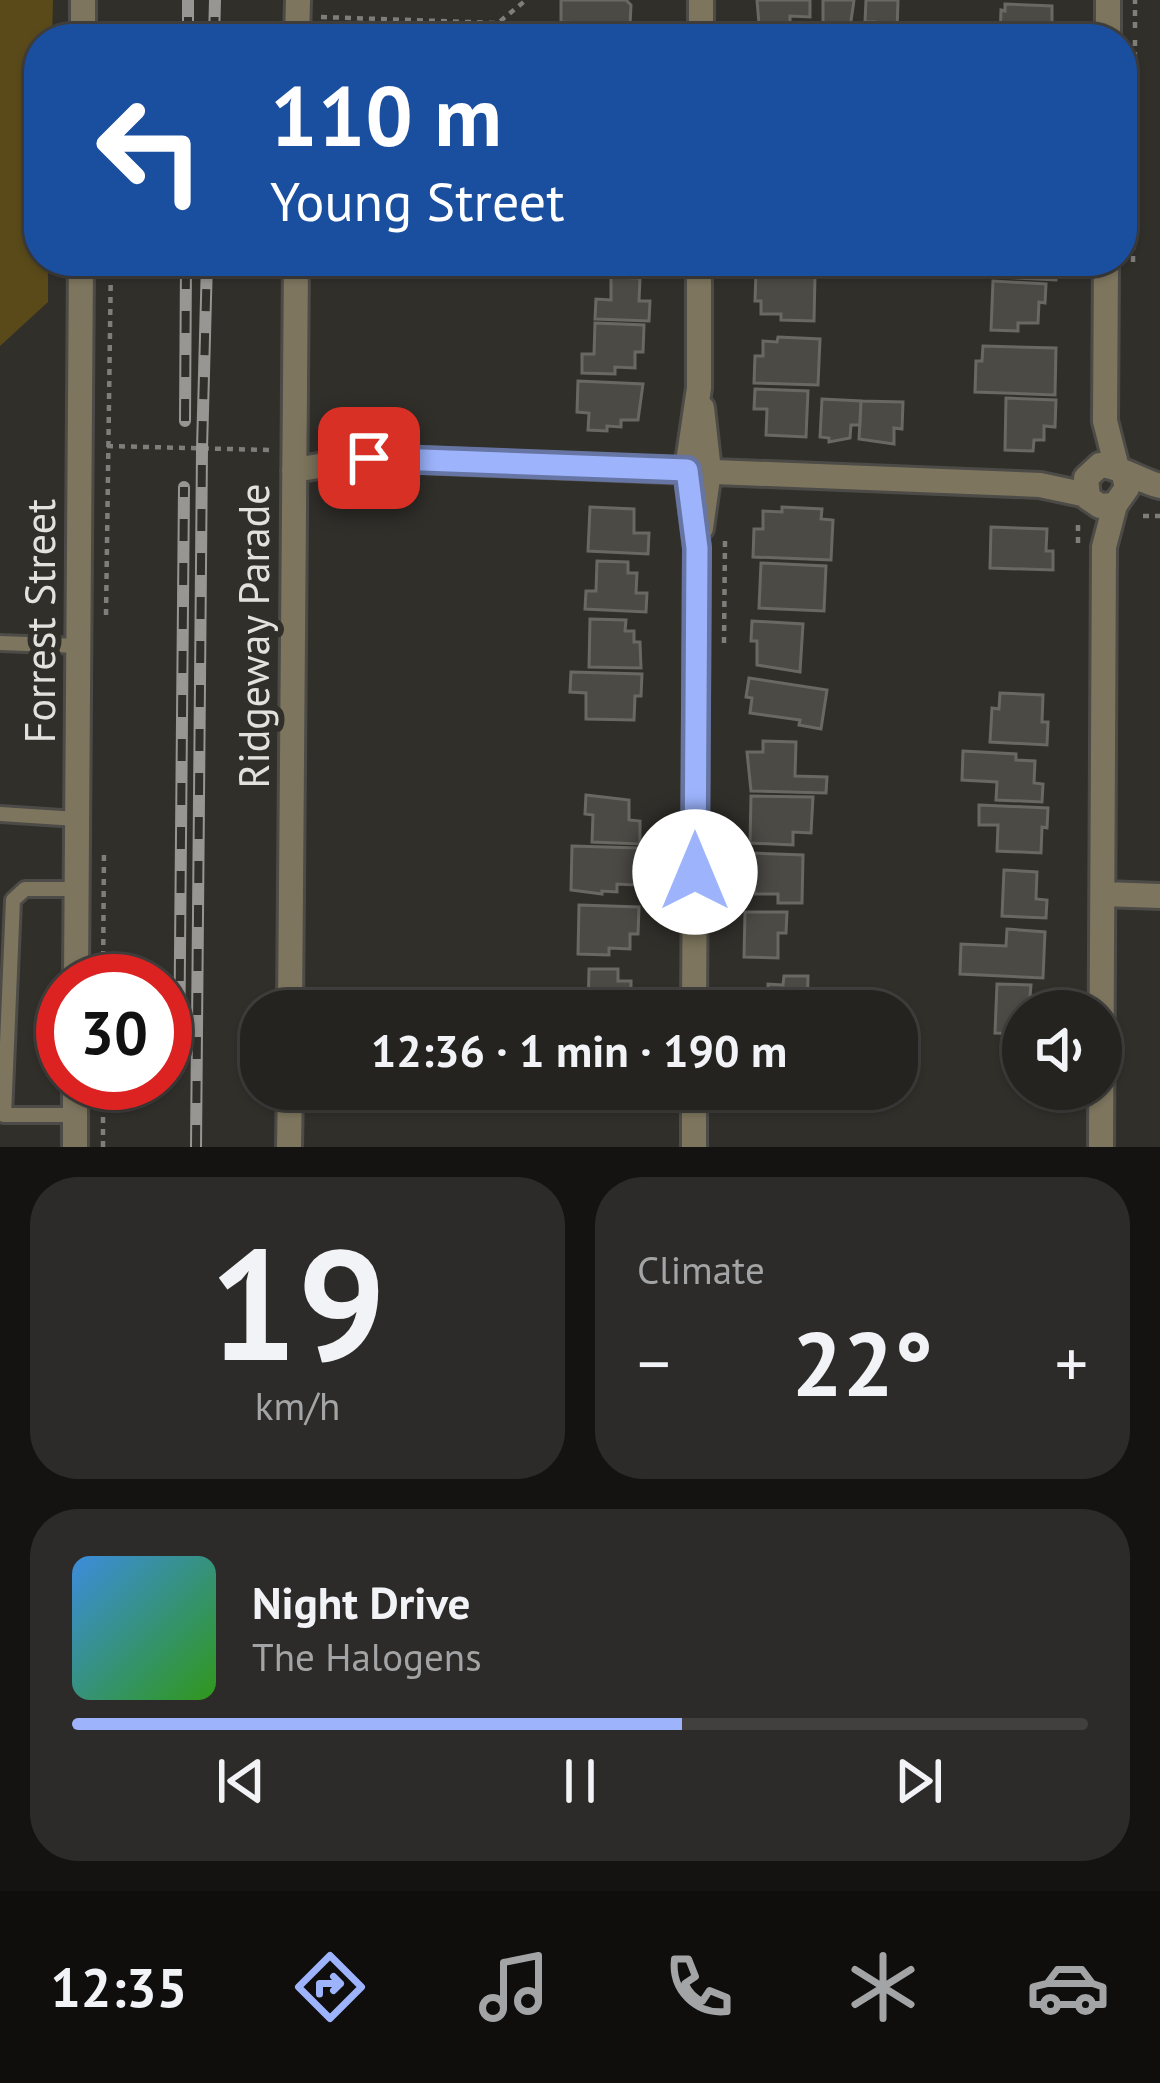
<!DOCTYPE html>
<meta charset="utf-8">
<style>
body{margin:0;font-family:"PT Sans",sans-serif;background:#2d2b29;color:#f1f3f6;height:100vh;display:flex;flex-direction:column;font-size:45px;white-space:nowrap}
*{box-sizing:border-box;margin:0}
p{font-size:39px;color:#a3a4a5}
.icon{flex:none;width:66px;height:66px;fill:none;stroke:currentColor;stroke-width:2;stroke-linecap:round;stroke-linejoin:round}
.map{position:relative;height:1147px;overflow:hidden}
.drawer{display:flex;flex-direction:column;gap:30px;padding:30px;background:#141312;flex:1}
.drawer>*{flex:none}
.hud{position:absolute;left:24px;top:24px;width:1113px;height:252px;border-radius:48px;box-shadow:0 3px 9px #0004,0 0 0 3px #42403e;background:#1a4fa0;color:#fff;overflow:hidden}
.fabs{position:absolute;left:1002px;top:990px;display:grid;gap:24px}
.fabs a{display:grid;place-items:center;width:120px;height:120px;border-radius:50%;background:#252320;box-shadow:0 3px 9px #0004,0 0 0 3px #42403e;font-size:60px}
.speed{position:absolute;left:36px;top:954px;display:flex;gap:24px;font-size:60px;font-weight:700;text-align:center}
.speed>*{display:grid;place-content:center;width:156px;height:156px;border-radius:50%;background:#252320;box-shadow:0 3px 9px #0004,0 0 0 3px #42403e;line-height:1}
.speed .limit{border:18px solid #d22;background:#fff;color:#111}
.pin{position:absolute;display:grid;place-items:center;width:102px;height:102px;color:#fff;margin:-51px;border-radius:24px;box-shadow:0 6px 18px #0006}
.me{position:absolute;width:132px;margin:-66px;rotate:0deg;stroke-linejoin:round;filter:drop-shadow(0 0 9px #0008)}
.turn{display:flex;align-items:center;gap:42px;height:252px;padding:0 48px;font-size:54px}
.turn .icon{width:156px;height:156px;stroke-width:2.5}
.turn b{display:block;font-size:84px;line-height:102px}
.big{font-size:90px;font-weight:600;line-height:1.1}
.drawer .card{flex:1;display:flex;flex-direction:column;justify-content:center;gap:18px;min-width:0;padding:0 42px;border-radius:48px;background:#2d2b29}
.drawer .dial{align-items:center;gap:0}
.dial b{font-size:156px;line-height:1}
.song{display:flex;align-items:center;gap:36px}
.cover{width:144px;height:144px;border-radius:18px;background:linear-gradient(135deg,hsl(210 70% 55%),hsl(110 70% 35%))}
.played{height:12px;border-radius:6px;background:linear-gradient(90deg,#9db4fd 60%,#42403e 60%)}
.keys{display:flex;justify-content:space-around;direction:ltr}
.heat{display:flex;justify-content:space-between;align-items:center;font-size:66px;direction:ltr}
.drawer .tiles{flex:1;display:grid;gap:30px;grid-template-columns:1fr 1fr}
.card:last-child{grid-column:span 2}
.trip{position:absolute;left:240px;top:990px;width:678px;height:120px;border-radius:48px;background:#252320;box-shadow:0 3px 9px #0004,0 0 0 3px #42403e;font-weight:600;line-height:120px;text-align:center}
.tab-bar{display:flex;height:192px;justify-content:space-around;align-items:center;background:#0f0e0d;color:#a3a4a5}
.tab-bar .icon{width:84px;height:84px}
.tab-bar .on{color:#9db4fd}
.tab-bar b{font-size:54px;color:#f1f3f6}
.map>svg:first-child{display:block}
</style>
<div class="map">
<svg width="1160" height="1147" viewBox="0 0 1160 1147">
<rect width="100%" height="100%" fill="#312f2a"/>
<!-- green -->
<path fill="#5a4a1a" d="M0 0H53L52 39H39V261H48V302L0 346Z"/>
<!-- building -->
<path fill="#4c4a45" stroke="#6a6863" stroke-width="3" d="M561 0H626L631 5 630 25 561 22Z
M757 0H810V17L790 16V36H760Z
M823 0H854L849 35 833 34V26L823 25Z
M866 0H898L897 31H875V22H865Z
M1005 4 1052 6V27H1059V39H1000L1001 10 1005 11Z
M839 261H889V273L839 271Z
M998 261H1057L1056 280 998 277Z
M756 272 815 275 814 321 781 320V314H761V301H755Z
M611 277 640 278 639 301H650L649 321 595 319 596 299 611 300Z
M993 281 1046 284 1045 303 1039 302 1038 323H1018V331L991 330Z
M595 323 644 325 643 352H635V368L615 367V374L582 373V354H594Z
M778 337 820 339 818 385 754 383 755 356H763V341L777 342Z
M983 346 1056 348 1055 395 975 392 976 361H982Z
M578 381 643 384 638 420H621V427L607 426V431L588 430 589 413 577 412Z
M755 389 808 391 806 437 766 435 767 409H754Z
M1006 398 1056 400 1055 427 1044 426V440H1034L1033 451 1005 450Z
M822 399 861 401 860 425H851L850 438 829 442V438L820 437Z
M861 401 903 402 902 429 894 428V444L859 439Z
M590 507 634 509V533H649L648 554 588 551Z
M782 507 822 509 821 519 833 520 831 560 753 557 754 529H763V511L782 512Z
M991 527 1047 529 1046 551H1053V570L990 568Z
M597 561 628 562V573H637L636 593H647L646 612 585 609 586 591H596Z
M761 563 826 566 824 611 759 608Z
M590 619 626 620 625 631H634V642H640L641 668 589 667Z
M752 621 803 624 800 672 757 665V641H751Z
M571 672 642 674 641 696H635L634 720 586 719V693L570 692Z
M749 678 827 690 821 729 799 725 800 720 750 713 752 698 746 697Z
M1000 693 1043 695 1042 722H1048L1047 745 990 742 992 708 999 709Z
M763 741 796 742 795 776 827 777 826 793 751 791 747 752H763Z
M963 751 1016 754V760L1035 761 1034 783 1043 784 1042 802 996 800 997 782 962 780Z
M586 795 629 800V820L640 821V844L592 842 593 815 585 814Z
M751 796 813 797 811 833 793 832V845L750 843Z
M979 805 1048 808 1047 828 1042 827 1041 853 997 851 998 825H979Z
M572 846 639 848 634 885 617 884V892L602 891V894L571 890Z
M751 853 803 855 802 903H778V894H755Z
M1004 870 1037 872 1036 899 1047 900 1046 918 1002 916Z
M579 905 639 907 638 934H630V949L609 948V955L578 954Z
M745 912H787L786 933H778V958L744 957Z
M1007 929 1045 932 1043 978 960 974 961 944 1006 946Z
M589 969H618V981H631V994H639L638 1011H588Z
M784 976H808L807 1011H750L756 992H768V984L783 985Z
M997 984 1031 985 1030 996H1036L1035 1011H1023V1034L995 1033Z"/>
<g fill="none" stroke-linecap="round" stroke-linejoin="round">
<!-- service casing -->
<g stroke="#4d4b47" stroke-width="20">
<path id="service" d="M0 643 79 646
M0 814 77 819
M75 1115H4L13 900 25 889H77"/>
</g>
<!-- minor casing -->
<g stroke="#4d4b47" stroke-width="30">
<path id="minor" d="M297 39 298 0
M701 39V0
M1108 39V0
M1106 261 1105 421 1117 468
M294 470 369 458 1040 485 1087 495
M1124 475 1127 488 1115 505 1100 506 1088 498 1086 478 1100 465C1116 465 1141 481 1160 486
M701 528 709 471 702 408
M1104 894 1160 896
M290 1011 296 261
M694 1011 697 548 687 469 699 388V261
M289 1147 290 1089
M694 1147V1089
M1101 1147 1104 547 1115 505"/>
</g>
<!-- tertiary casing -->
<g stroke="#4d4b47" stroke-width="30">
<path id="tertiary" d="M83 39V0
M76 981 81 261
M75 1147V1083"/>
</g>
<!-- path -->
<path stroke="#807e7a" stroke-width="4.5" stroke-dasharray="6 6" stroke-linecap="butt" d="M321 17 498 23 526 0
M1135 28V0
M1133 262 1135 39
M323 429 369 431
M107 446 269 450
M1143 516H1160
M1078 543V519
M106 615 111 261
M724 643 725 540
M103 981 104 849
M103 1147V1083"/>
<!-- service -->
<use href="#service" stroke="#7d755d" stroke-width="14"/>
<!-- minor -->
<use href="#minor" stroke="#7d755d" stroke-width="24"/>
<!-- tertiary -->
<use href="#tertiary" stroke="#7d755d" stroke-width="24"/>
<!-- rail casing -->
<g stroke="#989693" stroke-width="12">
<path id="rail" d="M188 39V0
M214 39 215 0
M185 421 186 261
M179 1069 184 487
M196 1147 202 449 207 261"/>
</g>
<!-- rail -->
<use href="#rail" stroke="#312f2a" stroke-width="8" stroke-dasharray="22" stroke-linecap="butt"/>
</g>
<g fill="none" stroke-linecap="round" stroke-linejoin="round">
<!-- route casing -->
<g stroke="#6675a4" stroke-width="30">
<path id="route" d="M369 458 687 470 697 548 695 872"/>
</g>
<!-- route -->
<use href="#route" stroke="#9db4fd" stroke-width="21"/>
</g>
<g text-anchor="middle" stroke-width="12" stroke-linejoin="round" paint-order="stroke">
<!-- street labels -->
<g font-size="42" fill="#e3e1de" stroke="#312f2a">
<text transform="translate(40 621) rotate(-90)" y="15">Forrest Street</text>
<text transform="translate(254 636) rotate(-90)" y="15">Ridgeway Parade</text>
</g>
</g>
</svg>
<div class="fabs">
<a><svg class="icon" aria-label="sound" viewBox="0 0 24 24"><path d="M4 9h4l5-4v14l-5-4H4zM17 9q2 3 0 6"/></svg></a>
</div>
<div class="speed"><div class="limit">30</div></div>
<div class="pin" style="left:369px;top:458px;background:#d93025"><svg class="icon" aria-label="arrive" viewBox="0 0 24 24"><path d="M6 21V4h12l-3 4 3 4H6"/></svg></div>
<svg class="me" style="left:695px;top:872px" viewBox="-20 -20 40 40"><circle r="19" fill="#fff"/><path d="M0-13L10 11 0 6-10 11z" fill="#9db4fd"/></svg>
<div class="trip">12:36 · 1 min · 190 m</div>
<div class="hud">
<div class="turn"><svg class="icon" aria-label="left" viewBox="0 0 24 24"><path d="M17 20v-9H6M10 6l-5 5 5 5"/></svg><div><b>110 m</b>Young Street</div></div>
</div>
</div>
<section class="drawer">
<div class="tiles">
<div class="card dial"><b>19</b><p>km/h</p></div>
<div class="card"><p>Climate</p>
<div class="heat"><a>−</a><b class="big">22°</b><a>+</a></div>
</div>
<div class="card">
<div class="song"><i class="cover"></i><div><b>Night Drive</b><p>The Halogens</p></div></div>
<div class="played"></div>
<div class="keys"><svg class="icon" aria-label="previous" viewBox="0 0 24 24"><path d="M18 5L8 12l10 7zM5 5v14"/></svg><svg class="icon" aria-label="pause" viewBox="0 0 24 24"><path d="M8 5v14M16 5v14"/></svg><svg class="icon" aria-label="next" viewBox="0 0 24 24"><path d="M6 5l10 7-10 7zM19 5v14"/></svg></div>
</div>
</div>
</section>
<nav class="tab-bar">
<b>12:35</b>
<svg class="icon on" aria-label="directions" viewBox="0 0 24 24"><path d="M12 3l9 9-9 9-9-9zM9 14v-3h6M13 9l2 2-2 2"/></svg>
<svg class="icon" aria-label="music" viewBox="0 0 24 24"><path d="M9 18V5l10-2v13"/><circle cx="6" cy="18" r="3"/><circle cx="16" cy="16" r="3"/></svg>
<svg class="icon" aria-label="phone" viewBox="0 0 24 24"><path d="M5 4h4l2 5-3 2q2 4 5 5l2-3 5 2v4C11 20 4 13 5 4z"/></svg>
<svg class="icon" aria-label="climate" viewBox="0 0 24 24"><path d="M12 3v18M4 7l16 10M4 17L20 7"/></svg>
<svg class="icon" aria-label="car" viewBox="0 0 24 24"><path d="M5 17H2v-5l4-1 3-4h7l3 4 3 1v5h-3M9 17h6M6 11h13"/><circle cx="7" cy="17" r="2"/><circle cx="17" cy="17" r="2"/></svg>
</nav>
